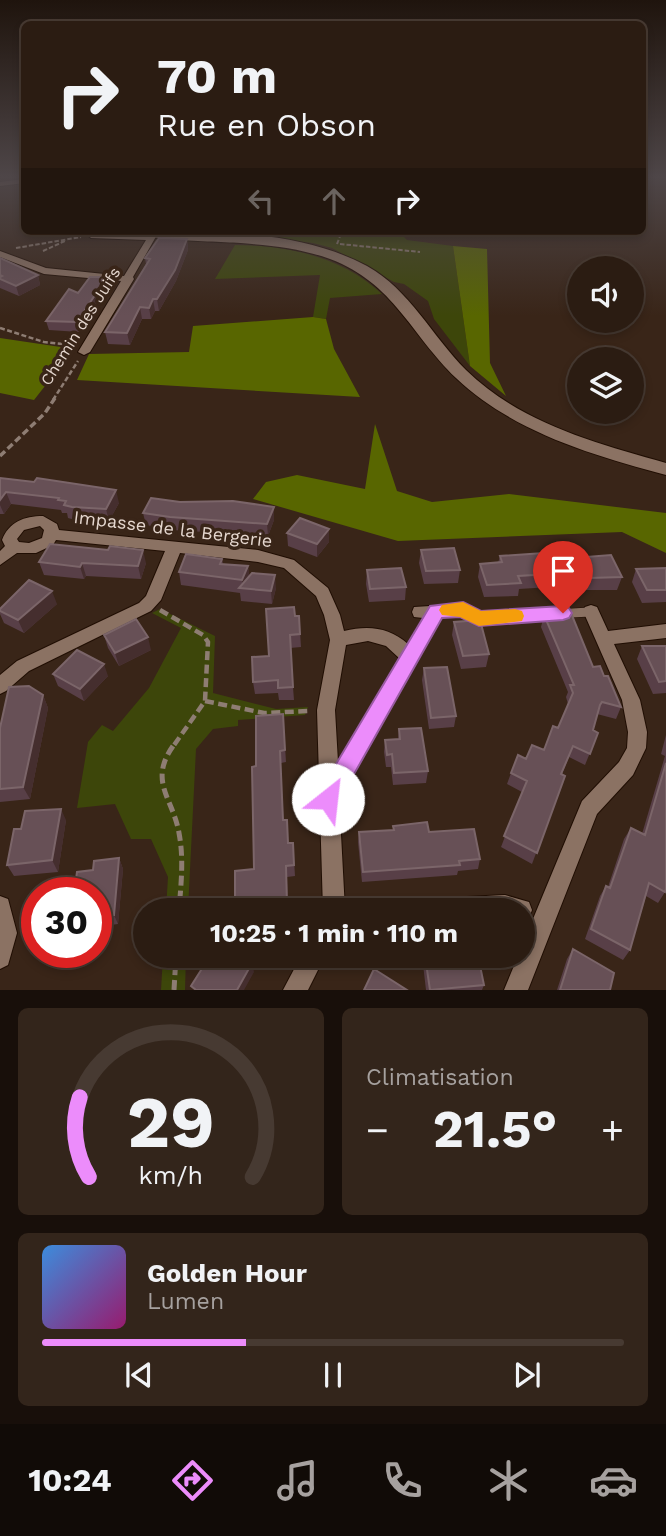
<!DOCTYPE html>
<html lang="fr">
<meta charset="utf-8">
<style>
body{margin:0;font-family:"Work Sans",sans-serif;background:#33251b;color:#f1f3f6;height:100vh;display:flex;flex-direction:column;font-size:26px;white-space:nowrap}
*{box-sizing:border-box;margin:0}
p{font-size:23px;color:#a6a19f}
.icon{flex:none;width:38px;height:38px;fill:none;stroke:currentColor;stroke-width:2;stroke-linecap:round;stroke-linejoin:round}
.map{position:relative;height:990px;overflow:hidden}
.drawer{display:flex;flex-direction:column;gap:18px;padding:18px;background:#180f0a;flex:1}
.drawer>*{flex:none}
.banner{position:absolute;left:21px;top:21px;width:625px;height:214px;border-radius:10px;box-shadow:0 4px 10px #0003,0 0 0 2px #473a32;background:#2b1c12;color:#f1f3f6;overflow:hidden}
.buttons{position:absolute;left:567px;top:256px;display:grid;gap:14px}
.buttons a{display:grid;place-items:center;width:77px;height:77px;border-radius:50%;background:#2b1c12;box-shadow:0 4px 10px #0003,0 0 0 2px #473a32;font-size:35px}
.speed{position:absolute;left:21px;top:877px;display:flex;gap:14px;font-size:35px;font-weight:700;text-align:center}
.speed>*{display:grid;place-content:center;width:91px;height:91px;border-radius:50%;background:#2b1c12;box-shadow:0 4px 10px #0003,0 0 0 2px #473a32;line-height:1}
.speed .limit{border:10px solid #d22;background:#fff;color:#111}
.pin{position:absolute;display:grid;place-items:center;width:60px;height:60px;color:#fff;margin:-72px -30px;border-radius:50% 50% 50% 0;rotate:-45deg;box-shadow:0 0 7px #0007}
.pin .icon{rotate:45deg}
.me{position:absolute;width:77px;margin:-38px;rotate:29deg;stroke-linejoin:round;filter:drop-shadow(0 0 5px #0008)}
.turn{display:flex;align-items:center;gap:24px;height:147px;padding:0 21px;font-size:32px}
.turn .icon{width:91px;height:91px;stroke-width:2.5}
.turn b{display:block;font-size:49px;line-height:60px}
.lanes{display:flex;align-items:center;height:66px;padding:0 21px;background:#0003;justify-content:center;gap:35px;direction:ltr}
.lanes .off{opacity:.35}
.big{font-size:52px;font-weight:700;line-height:1.1}
.drawer .tile{flex:1;display:flex;flex-direction:column;justify-content:center;gap:10px;min-width:0;padding:0 24px;border-radius:10px;background:#33251b}
.drawer .dial{align-items:center;gap:0}
.dial svg{height:182px;overflow:visible;fill:none;stroke:#473a32;stroke-width:7;stroke-linecap:round;text-anchor:middle}
.dial text{fill:#f1f3f6;stroke:none}
.song{display:flex;align-items:center;gap:21px}
.cover{width:84px;height:84px;border-radius:10px;background:linear-gradient(135deg,hsl(210 70% 55%),hsl(320 70% 35%))}
.played{height:7px;border-radius:4px;background:linear-gradient(90deg,#ec8cfb 35%,#473a32 35%)}
.keys{display:flex;justify-content:space-around;direction:ltr}
.heat{display:flex;justify-content:space-between;align-items:center;font-size:38px;direction:ltr}
.drawer .tiles{flex:1;display:grid;gap:18px;grid-template-columns:1fr 1fr}
.tile:last-child{grid-column:span 2}
.trip{position:absolute;left:133px;top:898px;width:402px;height:70px;border-radius:35px;background:#2b1c12;box-shadow:0 4px 10px #0003,0 0 0 2px #473a32;font-weight:700;line-height:70px;text-align:center}
.tab-bar{display:flex;height:112px;justify-content:space-around;align-items:center;background:#110b07;color:#a6a19f}
.tab-bar .icon{width:49px;height:49px}
.tab-bar .on{color:#ec8cfb}
.tab-bar b{font-size:32px;color:#f1f3f6}
.map>svg:first-child{display:block}
</style>
<div class="map">
<svg width="666" height="990" viewBox="0 0 666 990">
<rect width="100%" height="100%" fill="#392518"/>
<!-- green -->
<path fill="#3d460a" d="M217 231H401L400 233 407 240 453 246 470 366 434 319 428 301 404 284 394 282 332 248 313 243Z
M235 245C287 245 343 257 382 294L330 298 326 319 313 317 320 275 215 279Z
M160 609 215 636 213 693 276 709 308 707 305 715 238 720V726L213 729 196 749 188 910H166L168 877 151 839H131L115 804 77 808 88 742 102 725 113 731 149 688 181 628 152 613Z
M163 956H186L185 990H161Z"/>
<!-- forest -->
<path fill="#586600" d="M453 246 487 249 490 363 506 396 470 366Z
M313 317 326 319 334 349 360 397 77 380 89 354 189 352 193 326Z
M0 338 74 349 34 400 0 393Z
M375 424 397 491 432 502 509 494 666 513V553L622 532 398 541 253 499 266 482 297 475 365 489Z"/>
<g fill="none" stroke-linecap="round" stroke-linejoin="round">
<!-- service casing -->
<g stroke="#200e03" stroke-width="10">
<path id="service" d="M463 610 479 618 590 612"/>
</g>
<!-- minor casing -->
<g stroke="#200e03" stroke-width="2">
<path id="minor" d="M24 179V183L0 186V182Z
M84 231 149 234 151 231H157L158 233 133 277 134 279 90 352 84 355 78 352 121 281 44 274 0 257V251L46 268 124 276 146 240 91 238Z
M43 516 57 524 59 530 258 550 294 560 328 588 340 615 344 631C368 625 389 627 408 644L423 618 414 617 412 612 414 607 463 604 469 606 471 610 469 614 441 617 339 796 345 910H323L317 710 330 640 324 615 316 596 284 568 258 562 180 553 161 600 151 611 29 671 6 691 0 694V675L17 661 139 603 146 596 165 551 56 540 53 545 36 553H17L0 565V551L5 546 2 540C9 522 24 516 43 516ZM40 526 44 530 42 538 29 543 19 542 17 539 24 530ZM368 641 386 646 399 658 338 762 335 710 346 645Z
M591 605 597 607 608 631 666 624V638L614 644 640 700 647 732 646 748 633 775 597 814 528 990H504L518 956H523V943L582 801 619 762 627 748 628 732 622 700 583 611 585 607Z
M505 895 529 902 532 910 529 918 523 920V910H418L421 902 429 899Z
M0 896 8 899 17 933 8 965 0 969Z
M301 956H325L308 990H283Z"/>
</g>
<!-- secondary casing -->
<g stroke="#200e03" stroke-width="2">
<path id="secondary" d="M132 231C208 231 298 229 367 266 410 290 432 336 466 370 520 423 595 443 666 463V475C592 455 513 432 456 378 411 335 394 283 330 259 305 250 279 246 252 244 229 241 146 242 132 231Z"/>
</g>
<!-- path-far4 -->
<path stroke="#8e7d73" stroke-width="2" stroke-dasharray="4.5 2" stroke-linecap="butt" d="M337 244 342 231
M340 244 420 252
M16 248 81 237
M43 251 65 241"/>
<!-- path-far3 -->
<path stroke="#8e7d73" stroke-width="2.5" stroke-dasharray="5 2.5" stroke-linecap="butt" d="M0 328 44 342 73 345
M53 400 78 361"/>
<!-- path-far2 -->
<path stroke="#8e7d73" stroke-width="3.5" stroke-dasharray="7 3.5" stroke-linecap="butt" d="M0 456 45 413 55 398"/>
<!-- path-far1 -->
<path stroke="#8e7d73" stroke-width="4.5" stroke-dasharray="9 4.5" stroke-linecap="butt" d="M160 610 203 635 208 642 205 701 172 748
M205 701 264 713 310 711"/>
<!-- path -->
<path stroke="#8e7d73" stroke-width="5" stroke-dasharray="10 5" stroke-linecap="butt" d="M173 746C148 782 173 798 179 833 184 859 181 884 179 910
M174 990 176 956"/>
<!-- service -->
<use href="#service" stroke="#8b7263" stroke-width="9"/>
<!-- minor -->
<use href="#minor" fill="#8b7263" fill-rule="evenodd"/>
<!-- secondary -->
<use href="#secondary" fill="#8b7263" fill-rule="evenodd"/>
</g>
<!-- wall -->
<path fill="#583f47" d="M187 239 188 250 176 281 159 311H155L151 319H142L130 345 108 344 105 332 146 264 145 258Z
M0 258 38 275 40 285 19 296 0 288Z
M108 286 79 332 49 330 46 321 78 293Z
M0 478 119 503 109 521 75 520 68 518 67 513H62L61 510 11 504 4 514H0Z
M143 513 274 520 268 536 172 530 146 525Z
M329 529V542L317 557 288 546 287 533Z
M421 550 460 570 458 583 424 584 419 563Z
M500 556 561 559 622 577 617 590H584L582 585 519 589 518 596 484 597 478 577 480 564 498 563Z
M222 559 223 564 248 566 249 576 276 588 272 604 241 601 240 593 181 585 179 572Z
M39 562 146 563 141 579 86 576 84 579 44 575Z
M666 568V602L642 603 632 582 636 569Z
M367 570 406 587 405 600 369 602 366 584Z
M57 604 24 633 4 623 0 614V609Z
M544 615 593 667 604 676 621 707 616 719 597 714 593 730 598 733 585 765 569 757 562 774 565 776 532 864 501 847 522 792 507 784 511 773 526 759 544 750 558 728 568 704 566 697 568 692 541 627Z
M295 616H299L301 647 290 648 294 700H279L278 693 255 694 253 682Z
M454 622 489 654 486 667 461 669 452 635Z
M104 635 151 650 119 666 108 648Z
M642 646H666V693L653 694 637 659Z
M424 668 456 716 454 727 429 729 422 680Z
M53 674 108 676 84 701 58 686Z
M43 695 48 708 30 799 0 802V728Z
M283 714 286 762 281 763 283 820 288 843H293L295 876 287 877 288 910H236L235 906 254 869 256 766Z
M399 729 428 771 426 783 393 785 391 767H386L384 752 385 740 398 739Z
M666 735V889L665 892 658 903 646 896 630 950 623 960 585 939 600 896 606 886 608 887 624 839 631 828 642 834 665 756 661 754Z
M66 820 58 872 14 876 7 865 21 829Z
M393 826 429 832 480 859 478 869 458 871 457 875 362 882 358 842 359 832 393 830Z
M119 858 123 869 118 924 96 927V892L76 879Z
M573 949 610 990H557L567 959Z
M422 956H478L484 985 482 990H426Z"/>
<!-- shaded-wall -->
<path fill="#452e2e" d="M187 239 188 250 176 281 159 311 157 299Z
M38 275 40 285 19 296 16 286Z
M107 277 108 286 79 332 77 322Z
M153 299 155 311 151 319 149 308Z
M140 307 142 319 130 345 127 333Z
M116 490 119 503 109 521 106 509Z
M6 492 11 504 4 514 0 505V500Z
M274 507V520L268 536 267 524Z
M329 529V542L317 557V544Z
M143 550 146 563 141 579 138 566Z
M82 563 86 576 84 579 80 567Z
M248 566 250 579 243 588 242 580Z
M275 575 276 588 272 604 271 591Z
M52 591 57 604 24 633 18 620Z
M148 637 151 650 119 666 115 653Z
M104 664 108 676 84 701 80 689Z
M43 695 48 708 30 799 23 787Z
M61 809 66 820 58 872 52 860Z
M119 858 123 869 118 924 114 915Z
M252 963 254 972 244 990H237Z"/>
<!-- building -->
<path fill="#675056" stroke="#7b6569" stroke-width="2" d="M159 238 187 239 175 270 157 299H153L149 308 140 307 127 333 105 332 150 259 145 258Z
M0 258 38 275 16 286 0 279V277L2 276 0 275Z
M90 277H107L77 322 46 321 69 289 78 293Z
M0 478 34 482 37 478 116 490 106 509 72 507 64 505 66 501 58 500 59 498 6 492 0 500Z
M151 498 180 502 233 501 274 507 267 524 170 517 143 513Z
M300 518 329 529 317 544 287 533Z
M50 544 108 550 110 546 143 550 138 566 82 563 80 567 39 562Z
M454 548 460 570 426 571 421 550Z
M558 552 561 559 611 555 622 577 589 578 586 572 518 576 521 583 487 585 480 564 502 562 500 556Z
M186 554 222 559 220 564 248 566 242 580 179 572Z
M401 568 406 587 370 589 367 570Z
M666 568V590H647L636 569Z
M252 573 275 575 271 591 239 588Z
M29 580 52 591 18 620 0 611V609Z
M294 607 295 616H299L300 634 290 635 293 687 278 688V680L253 682 252 657 269 656 266 609Z
M571 613 593 667 600 666 604 676H608L621 707 602 702 600 705 593 730 598 733 590 754 573 746 561 774 565 776 537 853 504 836 527 781 511 773 518 755 526 759 532 745 544 750 553 726 558 728 573 693 570 685H574L544 615Z
M136 619 148 637 115 653 104 635Z
M480 620 489 654 463 656 454 622Z
M642 646H666V681L659 682Z
M77 650 104 664 80 689 53 674Z
M447 667 456 716 431 718 424 668Z
M29 686 43 695 23 787 0 789V728L9 687Z
M283 714 285 750 280 751 283 820H287L288 843H293L294 865 286 866 287 905 283 906V910H242V906H235V871L254 869 252 767 256 766V716Z
M421 728 428 771 394 773 392 754 387 755 385 740 400 739 399 729Z
M666 763V889L665 892 649 883 630 950 591 929 606 886 610 888 631 828 645 835Z
M61 809 52 860 7 865 14 829H21L25 811Z
M427 822 429 832 474 829 480 859 459 861 460 865 363 872 359 832 394 830 393 826Z
M119 858 114 915 96 916V892H62L63 880 76 879 77 872 93 870 94 861Z
M573 949 614 973 610 990H560Z
M210 956H241L252 963 237 990H196L191 986Z
M425 956H478L484 985 430 990Z
M374 969 407 990H364Z"/>
<!-- sky -->
<linearGradient id="sky" x2="0" y2="1"><stop stop-color="#1f140d"/><stop offset="0.56" stop-color="#4e4648"/><stop offset="1" stop-color="#4e4648" stop-opacity="0"/></linearGradient>
<rect width="666" height="316" fill="url(#sky)"/>
<!-- route -->
<path fill="#ec8cfb" stroke="#995ba3" stroke-width="2" d="M463 602 481 611 563 606 569 608 572 613 569 618 563 620 479 626 460 617 442 618 336 806 328 809 320 806 316 799 320 791 430 606Z"/>
<!-- slow -->
<path fill="#f59e0b" d="M463 602 481 611 515 609 522 611 524 616 522 621 479 626 460 617 442 615 439 610 442 605Z"/>
<g text-anchor="middle" stroke-width="7" stroke-linejoin="round" paint-order="stroke">
<!-- far-street labels -->
<g font-size="16" fill="#e5d7cf" stroke="#392518">
<text transform="translate(80 326) rotate(-58)" y="6">Chemin des Juifs</text>
</g>
<!-- street labels -->
<g font-size="18" fill="#e5d7cf" stroke="#392518">
<text transform="translate(173 529) rotate(7)" y="6">Impasse de la Bergerie</text>
</g>
</g>
</svg>
<div class="buttons">
<a><svg class="icon" aria-label="sound" viewBox="0 0 24 24"><path d="M4 9h4l5-4v14l-5-4H4zM17 9q2 3 0 6"/></svg></a>
<a><svg class="icon" aria-label="layers" viewBox="0 0 24 24"><path d="M12 4l9 5-9 5-9-5zM3 14l9 5 9-5"/></svg></a>
</div>
<div class="speed"><div class="limit">30</div></div>
<div class="pin" style="left:563px;top:613px;background:#d93025"><svg class="icon" aria-label="arrive" viewBox="0 0 24 24"><path d="M6 21V4h12l-3 4 3 4H6"/></svg></div>
<svg class="me" style="left:328px;top:799px" viewBox="-20 -20 40 40"><circle r="19" fill="#fff"/><path d="M0-13L10 11 0 6-10 11z" fill="#ec8cfb"/></svg>
<div class="trip">10:25 · 1 min · 110 m</div>
<div class="banner">
<div class="turn"><svg class="icon" aria-label="right" viewBox="0 0 24 24"><path d="M7 20v-9h11M14 6l5 5-5 5"/></svg><div><b>70 m</b>Rue en Obson</div></div>
<div class="lanes"><svg class="icon off" aria-label="left" viewBox="0 0 24 24"><path d="M17 20v-9H6M10 6l-5 5 5 5"/></svg><svg class="icon off" aria-label="ahead" viewBox="0 0 24 24"><path d="M12 20V5M6 11l6-6 6 6"/></svg><svg class="icon" aria-label="right" viewBox="0 0 24 24"><path d="M7 20v-9h11M14 6l5 5-5 5"/></svg></div>
</div>
</div>
<section class="drawer">
<div class="tiles">
<div class="tile dial"><svg viewBox="0 0 100 80">
<path d="M14 69A42 42 0 1 1 86 69"/>
<path d="M14 69A42 42 0 0 1 10 34" stroke="#ec8cfb"/>
<text x="50" y="56" font-size="32" font-weight="700">29</text>
<text x="50" y="72" font-size="11">km/h</text>
</svg></div>
<div class="tile"><p>Climatisation</p>
<div class="heat"><a>−</a><b class="big">21.5°</b><a>+</a></div>
</div>
<div class="tile">
<div class="song"><i class="cover"></i><div><b>Golden Hour</b><p>Lumen</p></div></div>
<div class="played"></div>
<div class="keys"><svg class="icon" aria-label="previous" viewBox="0 0 24 24"><path d="M18 5L8 12l10 7zM5 5v14"/></svg><svg class="icon" aria-label="pause" viewBox="0 0 24 24"><path d="M8 5v14M16 5v14"/></svg><svg class="icon" aria-label="next" viewBox="0 0 24 24"><path d="M6 5l10 7-10 7zM19 5v14"/></svg></div>
</div>
</div>
</section>
<nav class="tab-bar">
<b>10:24</b>
<svg class="icon on" aria-label="directions" viewBox="0 0 24 24"><path d="M12 3l9 9-9 9-9-9zM9 14v-3h6M13 9l2 2-2 2"/></svg>
<svg class="icon" aria-label="music" viewBox="0 0 24 24"><path d="M9 18V5l10-2v13"/><circle cx="6" cy="18" r="3"/><circle cx="16" cy="16" r="3"/></svg>
<svg class="icon" aria-label="phone" viewBox="0 0 24 24"><path d="M5 4h4l2 5-3 2q2 4 5 5l2-3 5 2v4C11 20 4 13 5 4z"/></svg>
<svg class="icon" aria-label="climate" viewBox="0 0 24 24"><path d="M12 3v18M4 7l16 10M4 17L20 7"/></svg>
<svg class="icon" aria-label="car" viewBox="0 0 24 24"><path d="M5 17H2v-5l4-1 3-4h7l3 4 3 1v5h-3M9 17h6M6 11h13"/><circle cx="7" cy="17" r="2"/><circle cx="17" cy="17" r="2"/></svg>
</nav>
